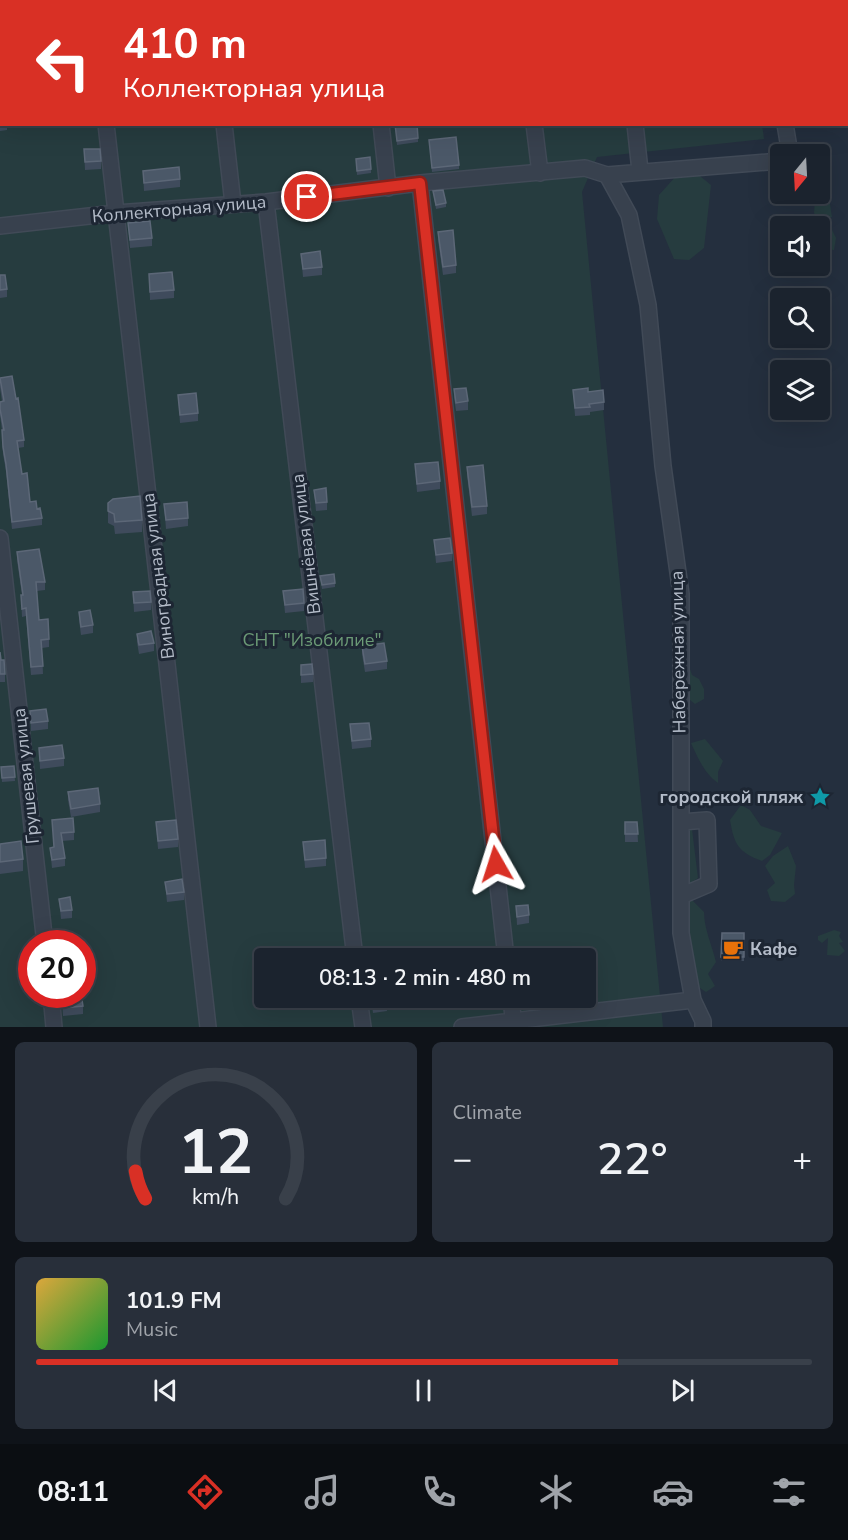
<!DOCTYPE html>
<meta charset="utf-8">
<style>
body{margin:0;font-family:"Nunito Sans",sans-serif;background:#282f3a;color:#f1f3f6;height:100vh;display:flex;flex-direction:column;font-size:22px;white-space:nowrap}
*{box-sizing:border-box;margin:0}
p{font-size:20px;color:#a0a4aa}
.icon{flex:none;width:33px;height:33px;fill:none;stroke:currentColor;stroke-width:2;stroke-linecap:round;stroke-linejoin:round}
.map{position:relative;height:1027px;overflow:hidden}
.sheet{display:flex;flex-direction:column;gap:15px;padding:15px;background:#0f1319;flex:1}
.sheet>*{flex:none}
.hud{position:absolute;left:0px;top:0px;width:849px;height:126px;box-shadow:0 6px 24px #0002,0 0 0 2px #39404a;background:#d93025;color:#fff;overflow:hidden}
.needle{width:39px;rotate:198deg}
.controls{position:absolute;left:770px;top:144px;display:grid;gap:12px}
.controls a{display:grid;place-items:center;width:60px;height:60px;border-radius:6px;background:#1b232e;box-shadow:0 6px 24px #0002,0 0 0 2px #39404a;font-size:30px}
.speed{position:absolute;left:18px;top:930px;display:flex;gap:12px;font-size:30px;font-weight:700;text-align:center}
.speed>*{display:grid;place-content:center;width:78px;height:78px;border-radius:50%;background:#1b232e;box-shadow:0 6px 24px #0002,0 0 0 2px #39404a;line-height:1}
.speed .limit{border:9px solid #d22;background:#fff;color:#111}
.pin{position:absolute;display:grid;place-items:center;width:51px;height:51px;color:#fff;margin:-26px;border:3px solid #fff;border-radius:50%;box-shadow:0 2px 6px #0007}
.me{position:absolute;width:66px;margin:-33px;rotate:354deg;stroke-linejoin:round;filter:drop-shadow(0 0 4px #0008)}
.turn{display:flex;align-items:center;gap:21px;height:126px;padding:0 24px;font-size:27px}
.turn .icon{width:78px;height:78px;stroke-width:2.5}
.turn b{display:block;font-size:42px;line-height:51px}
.big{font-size:45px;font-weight:600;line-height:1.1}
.sheet .tile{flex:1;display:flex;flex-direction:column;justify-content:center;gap:9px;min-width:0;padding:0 21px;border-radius:9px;background:#282f3a}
.sheet .dial{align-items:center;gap:0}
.dial svg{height:156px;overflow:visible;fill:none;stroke:#39404a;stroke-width:7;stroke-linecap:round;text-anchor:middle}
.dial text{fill:#f1f3f6;stroke:none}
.song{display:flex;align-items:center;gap:18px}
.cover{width:72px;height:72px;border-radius:9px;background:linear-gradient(135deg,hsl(40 70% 55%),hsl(130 70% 35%))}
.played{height:6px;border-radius:3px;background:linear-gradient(90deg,#d93025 75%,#39404a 75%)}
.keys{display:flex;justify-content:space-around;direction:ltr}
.heat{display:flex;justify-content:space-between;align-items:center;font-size:33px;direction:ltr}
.sheet .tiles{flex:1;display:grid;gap:15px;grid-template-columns:1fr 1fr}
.tile:last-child{grid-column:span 2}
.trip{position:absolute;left:254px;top:948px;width:342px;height:60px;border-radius:6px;background:#1b232e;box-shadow:0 6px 24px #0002,0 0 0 2px #39404a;font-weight:600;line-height:60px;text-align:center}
.tab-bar{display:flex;height:96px;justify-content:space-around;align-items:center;background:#0b0e12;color:#a0a4aa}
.tab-bar .icon{width:42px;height:42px}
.tab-bar .on{color:#d93025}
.tab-bar b{font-size:27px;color:#f1f3f6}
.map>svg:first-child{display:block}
</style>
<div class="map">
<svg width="848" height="1027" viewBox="0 0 848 1027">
<rect width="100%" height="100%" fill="#242f3e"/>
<!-- green -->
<path fill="#263c3f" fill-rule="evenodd" d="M0 0H746V1L2 2V124H762L764 139 597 157 582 192 663 1027H0ZM32 944H82V994H32ZM264 958H585V998H264Z
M695 172 711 185 704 248 689 260 674 259 657 219 659 195 677 175Z
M829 198 832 217H824L823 227 832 230 836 238 834 250 828 249 823 237 819 248V226H810V220L819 221 814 213 815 200Z
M684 660 689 666 692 675 699 679 704 689V699L695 704 685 696Z
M705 739 723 761 718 772V783C704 773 698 758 691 743Z
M741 805 750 810 761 826 782 833 770 855 762 861C738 852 734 844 730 820Z
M692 829 698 878 685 887V832Z
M788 846 796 866 794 885 795 894 785 902 771 901 767 890 775 883 765 866 773 856Z
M691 899 704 912C704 929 712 945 716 962L708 974 715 986 706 992 697 986 684 933 685 901Z
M834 930 841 932 839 936 843 942 839 943 845 951 839 956 827 955 828 938 822 943 818 940V936Z"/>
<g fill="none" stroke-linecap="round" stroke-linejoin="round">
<!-- minor casing -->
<g stroke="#414a57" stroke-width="18">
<path id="minor" d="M92 0V2
M209 0V2
M366 0V2
M518 0 519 2
M620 0V2
M767 0V2
M106 124 208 1027
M224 124 233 204
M381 124 388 188
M534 124 540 173
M635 124 640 171
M785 124 790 154
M607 175 629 215 648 305 663 466 681 594V933L693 1000 703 1021V1027
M420 183 506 958
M266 202 355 958
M0 226 116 213 266 202 420 183 585 168 607 175 780 161
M0 538 45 944
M681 896 709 884 707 820 681 822
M51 994 54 1027
M359 998 363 1027
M511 998 514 1027
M462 1027 693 1000"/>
</g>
<!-- minor -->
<use href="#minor" stroke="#38414e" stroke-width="15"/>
</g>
<!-- wall -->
<path fill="#3f4b5c" d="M181 0H201L200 2H181Z
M2 103V124H7V130L0 131V104Z
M395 124 418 138V142L397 145Z
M429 140 459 165V169L432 172Z
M84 149 101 161V169L85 170Z
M356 159 371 169V173L357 175Z
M143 171 180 179V187L144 191Z
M433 191 446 203V207L436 209Z
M128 223 152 238V246L130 248Z
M438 232 456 265V273L443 275 438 240Z
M301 254 322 267V275L303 277Z
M149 274 174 290V298L150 300Z
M0 275 7 289V297L0 298Z
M0 378 24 440V447L18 448 22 474 30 502 37 509 42 518V525L12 529 6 471 3 454 2 436V430L0 415V402L2 401 0 388Z
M454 389 468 401V410L456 411 454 397Z
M573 390 588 392 604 402V410L590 412V415L575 416Z
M178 395 198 413V421L180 423Z
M415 464 440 481V489L417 492Z
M467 467 487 506V514L472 516 467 475Z
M314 490 327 502V510L316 511Z
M108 503 142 520V532L115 534 114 526 108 523Z
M164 504 188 518V526L166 529Z
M434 540 452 553V561L436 563Z
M17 552 45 582V590L37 591 39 620 49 639V647L42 648 43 674 31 675 26 616 22 617 21 595H22L17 560Z
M320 576 335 583V587L322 589Z
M283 591 304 603V611L285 613Z
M133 592 151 602V610L134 612Z
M79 612 93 625V633L81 635 79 620Z
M137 634 154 643V651L139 654 137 642Z
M362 646 387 661V669L365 672 362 654Z
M0 652 1 660 5 674V682H0Z
M301 665 313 674V682L301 683Z
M30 711 48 721V729L31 731Z
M350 724 371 739V747L352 749Z
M39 748 64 758V766L40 769Z
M14 766 15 781 2 782 1 767Z
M68 792 100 804V812L71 817 68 800Z
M52 820 74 832V840L62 841 65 858V866L52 868 50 848 54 847Z
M156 822 178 839V847L158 849Z
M625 822H637L638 842H625Z
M303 842 326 858V866L305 868Z
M0 844 23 859V871L0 874Z
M165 882 184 892V900L167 902Z
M59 899 72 910V918L61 919Z
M516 906 529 915V923L517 925Z
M722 933H744V961H721Z
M72 994 83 1006V1014L63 1016 62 999 72 998Z
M371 998H386L387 1011 373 1013Z"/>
<!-- building -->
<path fill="#4b5868" stroke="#5c6777" stroke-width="1.5" d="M377 0H395V2H378Z
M2 103V123H0V104Z
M395 124H417L418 138 397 141Z
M456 137 459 165 432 168 429 140Z
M84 149H100L101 161 85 162Z
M370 157 371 169 357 171 356 159Z
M179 167 180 179 144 183 143 171Z
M443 190 446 203 436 205 433 191Z
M150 221 152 238 130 240 128 223Z
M453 230 456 265 443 267 438 232Z
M320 251 322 267 303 269 301 254Z
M172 272 174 290 150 292 149 274Z
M0 275H5L7 289 0 290Z
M12 376 16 399 18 398 24 440 17 441 22 474 27 473 30 502 36 501 37 509 40 508 42 518 12 522 6 464 3 447 2 430H4L0 409V402L4 401 0 378Z
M466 388 468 401 456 403 454 389Z
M588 388V392L603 390 604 402 589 404 590 407 575 408 573 390Z
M196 393 198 413 180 415 178 395Z
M438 462 440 481 417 484 415 464Z
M483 465 487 506 472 507 467 467Z
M326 488 327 502 316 503 314 490Z
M140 496 142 520 115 522 114 514 108 511V503L113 499Z
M187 502 188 518 166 520 164 504Z
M450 538 452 553 436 555 434 540Z
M39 549 45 582H36L39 620 48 619 49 639 41 640 43 666 31 667 26 608 22 609 21 595H23L17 552Z
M334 574 335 583 322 585 320 576Z
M303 589 304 603 285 605 283 591Z
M150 591 151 602 134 603 133 592Z
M90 610 93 625 81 627 79 612Z
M151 631 154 643 139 645 137 634Z
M384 643 387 661 365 664 362 646Z
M0 652 1 660H4L5 674H0Z
M312 664 313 674 301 675V665Z
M46 709 48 721 31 723 30 711Z
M369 723 371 739 352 741 350 724Z
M62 745 64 758 40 761 39 748Z
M14 766 15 777 2 778 1 767Z
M98 788 100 804 71 809 68 792Z
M73 818 74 832 61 833 65 858 52 860 50 848 54 847 52 820Z
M176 820 178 839 158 841 156 822Z
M625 822H637L638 834H625Z
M325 840 326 858 305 860 303 842Z
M21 841 23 859 0 862V844Z
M182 879 184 892 167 894 165 882Z
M70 897 72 910 61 911 59 899Z
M528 905 529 915 517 917 516 906Z
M722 933H744V957H721Z
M72 994H81L83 1006 63 1008 62 999 73 997Z
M372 998H386L387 1003 373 1005Z"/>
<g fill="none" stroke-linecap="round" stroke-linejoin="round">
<!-- route casing -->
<g stroke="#8d1f18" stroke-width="15">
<path id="route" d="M307 197 420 183 496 864"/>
</g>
<!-- route -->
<use href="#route" stroke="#d93025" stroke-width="10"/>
</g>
<!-- icons -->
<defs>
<g id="sight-bare" transform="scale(1.62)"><path d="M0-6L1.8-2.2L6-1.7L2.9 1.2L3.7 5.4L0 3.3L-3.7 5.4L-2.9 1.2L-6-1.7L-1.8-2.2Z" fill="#0f9aa8" stroke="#1d2633" stroke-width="2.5" paint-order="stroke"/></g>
<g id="cafe-bare" transform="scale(1.62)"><path d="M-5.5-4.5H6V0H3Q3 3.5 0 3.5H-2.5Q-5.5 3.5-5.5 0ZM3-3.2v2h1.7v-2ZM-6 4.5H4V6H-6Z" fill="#e8710a" stroke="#1d2633" stroke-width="2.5" paint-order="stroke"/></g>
</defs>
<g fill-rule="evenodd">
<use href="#sight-bare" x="820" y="797"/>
<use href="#cafe-bare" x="733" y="949"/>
</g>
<g text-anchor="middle" stroke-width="6" stroke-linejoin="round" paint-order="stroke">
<!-- street labels -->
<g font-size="18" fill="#b4bcc9" stroke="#1d2633">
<text transform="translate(179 209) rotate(-5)" y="6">Коллекторная улица</text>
<text transform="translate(306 544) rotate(-97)" y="6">Вишнёвая улица</text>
<text transform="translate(158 576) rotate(-97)" y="6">Виноградная улица</text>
<text transform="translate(678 652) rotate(-91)" y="6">Набережная улица</text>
<text transform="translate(26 776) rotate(-96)" y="6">Грушевая улица</text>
</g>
<!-- park labels -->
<g font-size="18" fill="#6b9a76" stroke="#1d2633">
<text x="312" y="646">СНТ "Изобилие"</text>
</g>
<!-- poi labels -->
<g font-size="18" font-weight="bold" fill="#b4bcc9" stroke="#1d2633" text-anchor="end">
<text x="803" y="803">городской пляж</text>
<text x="750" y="955" text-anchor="start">Кафе</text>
</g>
</g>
</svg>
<div class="controls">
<a><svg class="needle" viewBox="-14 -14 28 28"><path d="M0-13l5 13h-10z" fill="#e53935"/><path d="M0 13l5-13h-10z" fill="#a0a4aa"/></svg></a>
<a><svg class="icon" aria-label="sound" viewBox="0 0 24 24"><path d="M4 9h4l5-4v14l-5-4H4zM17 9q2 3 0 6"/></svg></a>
<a><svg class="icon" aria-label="search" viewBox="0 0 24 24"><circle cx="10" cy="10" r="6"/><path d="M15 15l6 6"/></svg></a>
<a><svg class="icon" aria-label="layers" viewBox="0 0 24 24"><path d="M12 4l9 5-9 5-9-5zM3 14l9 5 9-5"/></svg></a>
</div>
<div class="speed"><div class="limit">20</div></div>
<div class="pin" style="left:307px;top:197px;background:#d93025"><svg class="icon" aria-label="arrive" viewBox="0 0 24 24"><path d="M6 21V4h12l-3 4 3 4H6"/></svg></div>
<svg class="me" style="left:496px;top:864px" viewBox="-20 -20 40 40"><path d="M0-17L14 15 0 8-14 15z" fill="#d93025" stroke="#fff" stroke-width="4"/></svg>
<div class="trip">08:13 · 2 min · 480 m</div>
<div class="hud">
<div class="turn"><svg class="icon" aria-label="left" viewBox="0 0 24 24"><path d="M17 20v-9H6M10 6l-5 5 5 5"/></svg><div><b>410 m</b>Коллекторная улица</div></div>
</div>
</div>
<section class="sheet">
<div class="tiles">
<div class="tile dial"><svg viewBox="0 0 100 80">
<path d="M14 69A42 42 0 1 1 86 69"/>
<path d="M14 69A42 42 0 0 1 9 55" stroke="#d93025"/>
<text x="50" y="56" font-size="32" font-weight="700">12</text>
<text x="50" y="72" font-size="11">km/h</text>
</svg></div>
<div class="tile"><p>Climate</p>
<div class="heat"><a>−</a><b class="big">22°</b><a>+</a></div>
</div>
<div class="tile">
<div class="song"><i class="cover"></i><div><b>101.9 FM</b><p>Music</p></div></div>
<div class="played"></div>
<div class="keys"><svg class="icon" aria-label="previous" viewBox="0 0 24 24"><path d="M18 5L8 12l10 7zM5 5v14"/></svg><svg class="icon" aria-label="pause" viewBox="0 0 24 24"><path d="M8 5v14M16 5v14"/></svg><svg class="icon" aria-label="next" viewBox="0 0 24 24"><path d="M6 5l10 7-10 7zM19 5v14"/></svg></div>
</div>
</div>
</section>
<nav class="tab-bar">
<b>08:11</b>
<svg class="icon on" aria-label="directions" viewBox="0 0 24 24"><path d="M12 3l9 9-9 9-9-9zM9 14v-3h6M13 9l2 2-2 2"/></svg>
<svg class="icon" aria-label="music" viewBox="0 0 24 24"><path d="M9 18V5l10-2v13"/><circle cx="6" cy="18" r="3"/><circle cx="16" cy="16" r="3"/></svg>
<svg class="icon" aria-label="phone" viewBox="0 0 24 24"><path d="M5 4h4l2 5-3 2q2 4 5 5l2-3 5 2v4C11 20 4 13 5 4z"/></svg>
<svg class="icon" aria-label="climate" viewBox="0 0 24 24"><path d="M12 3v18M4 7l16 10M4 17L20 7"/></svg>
<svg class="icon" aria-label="car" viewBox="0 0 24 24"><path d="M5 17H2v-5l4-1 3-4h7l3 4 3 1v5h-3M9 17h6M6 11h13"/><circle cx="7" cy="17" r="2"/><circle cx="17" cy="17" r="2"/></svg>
<svg class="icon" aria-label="filters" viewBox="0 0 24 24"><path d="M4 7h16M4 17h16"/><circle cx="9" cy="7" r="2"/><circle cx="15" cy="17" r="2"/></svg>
</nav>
